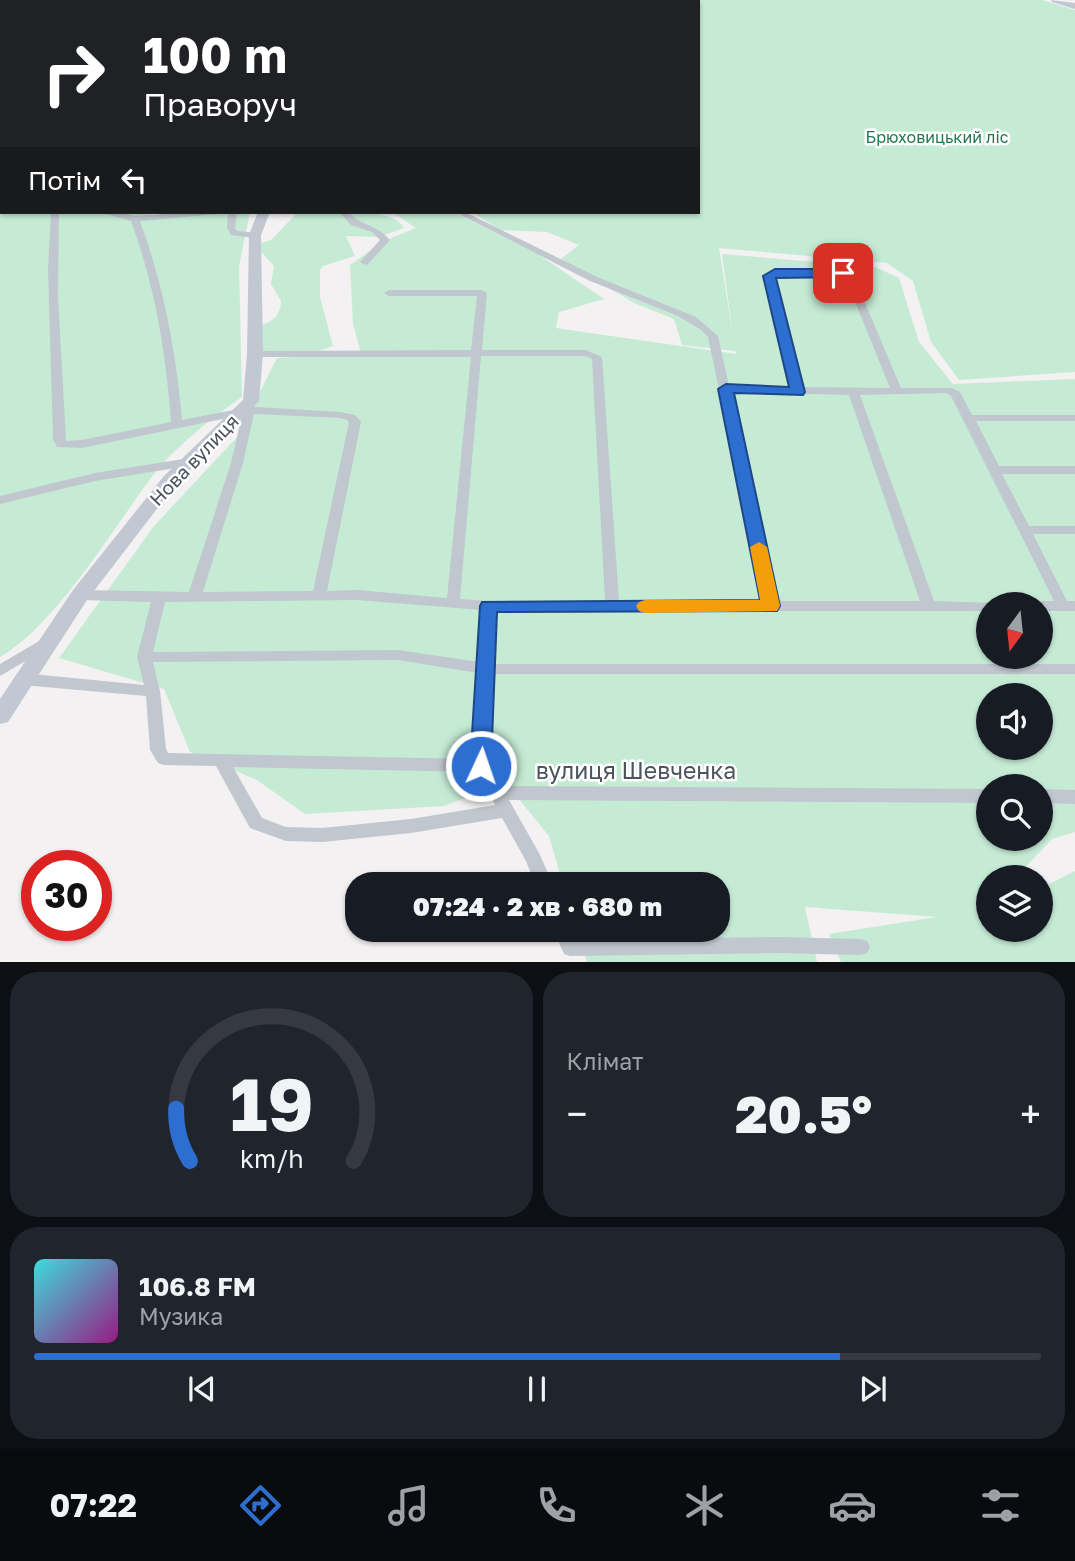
<!DOCTYPE html>
<html lang="uk">
<meta charset="utf-8">
<style>
body{margin:0;font-family:"Golos Text",sans-serif;background:#20242c;color:#f1f3f6;height:100vh;display:flex;flex-direction:column;font-size:26px;white-space:nowrap}
*{box-sizing:border-box;margin:0}
p{font-size:23px;color:#9ea1a6}
.icon{flex:none;width:38px;height:38px;fill:none;stroke:currentColor;stroke-width:2;stroke-linecap:round;stroke-linejoin:round}
.map{position:relative;height:962px;overflow:hidden}
.drawer{display:flex;flex-direction:column;gap:10px;padding:10px;background:#0d0f14;flex:1}
.drawer>*{flex:none}
.top-card{position:absolute;left:0px;top:0px;width:700px;height:214px;box-shadow:0 2px 5px #0004;background:#202124;color:#fff;overflow:hidden}
.needle{width:46px;rotate:195deg}
.buttons{position:absolute;left:976px;top:592px;display:grid;gap:14px}
.buttons a{display:grid;place-items:center;width:77px;height:77px;border-radius:50%;background:#171b24;box-shadow:0 2px 5px #0004;font-size:35px}
.speed{position:absolute;left:21px;top:850px;display:flex;gap:14px;font-size:35px;font-weight:700;text-align:center}
.speed>*{display:grid;place-content:center;width:91px;height:91px;border-radius:50%;background:#171b24;box-shadow:0 2px 5px #0004;line-height:1}
.speed .limit{border:10px solid #d22;background:#fff;color:#111}
.pin{position:absolute;display:grid;place-items:center;width:60px;height:60px;color:#fff;margin:-30px;border-radius:14px;box-shadow:0 4px 10px #0006}
.me{position:absolute;width:77px;margin:-38px;rotate:3deg;stroke-linejoin:round;filter:drop-shadow(0 0 5px #0008)}
.turn{display:flex;align-items:center;gap:24px;height:147px;padding:0 28px;font-size:32px}
.turn .icon{width:91px;height:91px;stroke-width:2.5}
.turn b{display:block;font-size:49px;line-height:60px}
.then{display:flex;align-items:center;height:66px;padding:0 28px;background:#0003;gap:14px;font-size:26px}
.big{font-size:52px;font-weight:800;line-height:1.1}
.drawer .tile{flex:1;display:flex;flex-direction:column;justify-content:center;gap:10px;min-width:0;padding:0 24px;border-radius:28px;background:#20242c}
.drawer .dial{align-items:center;gap:0}
.dial svg{height:182px;overflow:visible;fill:none;stroke:#363941;stroke-width:7;stroke-linecap:round;text-anchor:middle}
.dial text{fill:#f1f3f6;stroke:none}
.song{display:flex;align-items:center;gap:21px}
.cover{width:84px;height:84px;border-radius:10px;background:linear-gradient(135deg,hsl(180 70% 55%),hsl(310 70% 35%))}
.played{height:7px;border-radius:4px;background:linear-gradient(90deg,#2d6ed1 80%,#363941 80%)}
.keys{display:flex;justify-content:space-around;direction:ltr}
.heat{display:flex;justify-content:space-between;align-items:center;font-size:38px;direction:ltr}
.drawer .tiles{flex:1;display:grid;gap:10px;grid-template-columns:1fr 1fr}
.tile:last-child{grid-column:span 2}
.trip{position:absolute;left:345px;top:872px;width:385px;height:70px;border-radius:28px;background:#171b24;box-shadow:0 2px 5px #0004;font-weight:800;line-height:70px;text-align:center}
.tabs{display:flex;height:112px;justify-content:space-around;align-items:center;background:#090b0e;color:#9ea1a6}
.tabs .icon{width:49px;height:49px}
.tabs .on{color:#2d6ed1}
.tabs b{font-size:32px;color:#f1f3f6}
.map>svg:first-child{display:block}
</style>
<div class="map">
<svg width="1075" height="963" viewBox="0 0 1075 963">
<rect width="100%" height="100%" fill="#f3f1f1"/>
<!-- green -->
<path fill="#c5ebd5" fill-rule="evenodd" d="M0 0H475L2 2V183Z
M490 0H1042L1075 10V372L959 380 931 342 913 281 887 263 719 248 733 336 722 254 875 267 899 278 919 342 953 384 1075 379V832L1052 839 1016 877H989V906L986 909H989V929H1041V888L1075 871V962H841L829 934 937 917 805 907 817 962H587L577 929H718V884H563L549 836 505 782 444 806 305 814 257 780 190 752 164 689 59 658 154 526 238 436 277 358 361 353 353 324 350 265 384 241 416 228 392 212H454L536 253 604 299 559 312 556 328 736 354 735 351 682 345 674 319 634 303 561 259 579 245 547 232 500 230 472 212H698V2H488ZM989 604H1041V656H989ZM989 695H1041V747H989ZM989 786H1041V838H989Z
M0 184 2 212H141L155 216 249 212V217L239 266 242 397C214 416 174 448 154 474 113 528 57 624 0 657Z
M298 212C323 212 392 205 404 228L379 237 346 236 355 256 323 266 320 270V297L333 346 315 352H267L262 350V325C274 321 281 314 281 301L271 284 274 266 260 251 261 243 271 240Z"/>
<g fill="none" stroke-linecap="round" stroke-linejoin="round">
<!-- street -->
<path fill="#c1c7ce" fill-rule="evenodd" d="M436 0H452L432 2Z
M468 0H474L466 2Z
M2 22V26L0 27V23Z
M0 129H2V133H0Z
M2 204 3 212 0 213V205Z
M51 212H59L58 297 66 441 82 440 171 422C166 353 155 286 131 221L106 214 105 212H118L135 216 194 212H237L235 228 237 231 258 233V237L255 238 231 235 227 228 228 213 140 221C164 286 176 352 182 420L244 408 246 404H254L255 407 340 412 355 415 361 422 327 591 357 590 447 598 471 357H255L250 354 255 351 471 350 477 296H389L384 293 389 290H482L487 293 482 350H586L602 357 619 601H763L708 337 700 329 676 315 590 281 455 212H465L597 277 696 317 718 336 729 386 791 387 773 322 764 276 772 271 852 272 901 388H952L960 392 972 415H1075V421H976L999 466H1075V474H1002L1029 526H1075V534H1033L1067 601H1075V611H1041V604H1035L1041 601H1054L951 396 946 393 860 395 934 601 994 603 989 604V611H496L493 664H1075V674H493L489 766 501 786 989 789V803L509 800 539 853 553 884H535L526 861 502 818 411 833 322 842 286 841 250 828 216 766 164 765 158 763 150 750 146 696 22 685 17 683 15 679 17 675 22 673 144 685 137 657 151 602 80 600 75 598 73 595 75 592 80 590 189 592 231 463 242 415 82 448 57 447 53 439 48 269ZM774 277H845L890 388 802 387 783 322ZM481 356H585L592 359 605 601H489L460 599ZM731 392 849 395 920 601H777ZM254 414 340 418 347 420 349 422 313 591 203 592 243 463ZM357 600 482 610 479 662 398 650 153 652 165 602ZM398 660 478 673 473 759 168 753 166 749 160 691 153 662ZM233 767 476 772 495 805 411 819 322 828 286 827 262 818Z
M339 212H348C363 227 375 223 390 240L368 264 365 265 360 262 380 240 372 232 351 225Z
M190 458 194 459 196 462 194 465 95 481 0 504V496L95 473Z
M46 637 51 638 53 642 51 646 0 676V664Z
M1041 789 1075 790V804L1041 803Z
M553 929H571L576 939 778 937 861 939 867 941 870 947 867 953 861 955 778 953 570 956 564 954Z"/>
<!-- secondary -->
<path fill="#c1c8d2" fill-rule="evenodd" d="M476 0H485L475 2Z
M1051 0 1075 3V9L1052 2Z
M258 212H270L261 235 263 354 259 401 176 484 87 600 8 722 0 724V699L73 590 164 476 243 400 247 354 249 235Z"/>
</g>
<!-- route -->
<path fill="#2d6ed1" stroke="#1d4888" stroke-width="2" d="M775 269H843L849 273 843 277 776 278 805 392 803 395 734 393 780 606 777 611 497 612 491 766 488 772 481 774 473 772 470 766 480 606 482 602 760 600 718 389 726 384 789 387 763 276Z"/>
<!-- slow -->
<path fill="#f59e0b" d="M759 542 767 547 780 606 777 611 645 613 639 611 636 606 639 602 645 600H760L750 547Z"/>
<g text-anchor="middle" stroke-width="5" stroke-linejoin="round" paint-order="stroke">
<!-- far-park labels -->
<g font-size="16" fill="#227750" stroke="#fff">
<text x="937" y="143">Брюховицький ліс</text>
</g>
<!-- street labels -->
<g font-size="19" fill="#4b535c" stroke="#fff">
<text transform="translate(194 460) rotate(-46)" y="7">Нова вулиця</text>
</g>
<!-- near-street labels -->
<g font-size="23" fill="#4b535c" stroke="#fff">
<text x="636" y="779">вулиця Шевченка</text>
</g>
</g>
</svg>
<div class="buttons">
<a><svg class="needle" viewBox="-14 -14 28 28"><path d="M0-13l5 13h-10z" fill="#e53935"/><path d="M0 13l5-13h-10z" fill="#9ea1a6"/></svg></a>
<a><svg class="icon" aria-label="sound" viewBox="0 0 24 24"><path d="M4 9h4l5-4v14l-5-4H4zM17 9q2 3 0 6"/></svg></a>
<a><svg class="icon" aria-label="search" viewBox="0 0 24 24"><circle cx="10" cy="10" r="6"/><path d="M15 15l6 6"/></svg></a>
<a><svg class="icon" aria-label="layers" viewBox="0 0 24 24"><path d="M12 4l9 5-9 5-9-5zM3 14l9 5 9-5"/></svg></a>
</div>
<div class="speed"><div class="limit">30</div></div>
<div class="pin" style="left:843px;top:273px;background:#d93025"><svg class="icon" aria-label="arrive" viewBox="0 0 24 24"><path d="M6 21V4h12l-3 4 3 4H6"/></svg></div>
<svg class="me" style="left:481px;top:766px" viewBox="-20 -20 40 40"><circle r="17" fill="#2d6ed1" stroke="#fff" stroke-width="3"/><path d="M0-11L8 9 0 5-8 9z" fill="#fff"/></svg>
<div class="trip">07:24 · 2 хв · 680 m</div>
<div class="top-card">
<div class="turn"><svg class="icon" aria-label="right" viewBox="0 0 24 24"><path d="M7 20v-9h11M14 6l5 5-5 5"/></svg><div><b>100 m</b>Праворуч</div></div>
<div class="then">Потім<svg class="icon" aria-label="left" viewBox="0 0 24 24"><path d="M17 20v-9H6M10 6l-5 5 5 5"/></svg></div>
</div>
</div>
<section class="drawer">
<div class="tiles">
<div class="tile dial"><svg viewBox="0 0 100 80">
<path d="M14 69A42 42 0 1 1 86 69"/>
<path d="M14 69A42 42 0 0 1 8 46" stroke="#2d6ed1"/>
<text x="50" y="56" font-size="32" font-weight="700">19</text>
<text x="50" y="72" font-size="11">km/h</text>
</svg></div>
<div class="tile"><p>Клімат</p>
<div class="heat"><a>−</a><b class="big">20.5°</b><a>+</a></div>
</div>
<div class="tile">
<div class="song"><i class="cover"></i><div><b>106.8 FM</b><p>Музика</p></div></div>
<div class="played"></div>
<div class="keys"><svg class="icon" aria-label="previous" viewBox="0 0 24 24"><path d="M18 5L8 12l10 7zM5 5v14"/></svg><svg class="icon" aria-label="pause" viewBox="0 0 24 24"><path d="M8 5v14M16 5v14"/></svg><svg class="icon" aria-label="next" viewBox="0 0 24 24"><path d="M6 5l10 7-10 7zM19 5v14"/></svg></div>
</div>
</div>
</section>
<nav class="tabs">
<b>07:22</b>
<svg class="icon on" aria-label="directions" viewBox="0 0 24 24"><path d="M12 3l9 9-9 9-9-9zM9 14v-3h6M13 9l2 2-2 2"/></svg>
<svg class="icon" aria-label="music" viewBox="0 0 24 24"><path d="M9 18V5l10-2v13"/><circle cx="6" cy="18" r="3"/><circle cx="16" cy="16" r="3"/></svg>
<svg class="icon" aria-label="phone" viewBox="0 0 24 24"><path d="M5 4h4l2 5-3 2q2 4 5 5l2-3 5 2v4C11 20 4 13 5 4z"/></svg>
<svg class="icon" aria-label="climate" viewBox="0 0 24 24"><path d="M12 3v18M4 7l16 10M4 17L20 7"/></svg>
<svg class="icon" aria-label="car" viewBox="0 0 24 24"><path d="M5 17H2v-5l4-1 3-4h7l3 4 3 1v5h-3M9 17h6M6 11h13"/><circle cx="7" cy="17" r="2"/><circle cx="17" cy="17" r="2"/></svg>
<svg class="icon" aria-label="filters" viewBox="0 0 24 24"><path d="M4 7h16M4 17h16"/><circle cx="9" cy="7" r="2"/><circle cx="15" cy="17" r="2"/></svg>
</nav>
